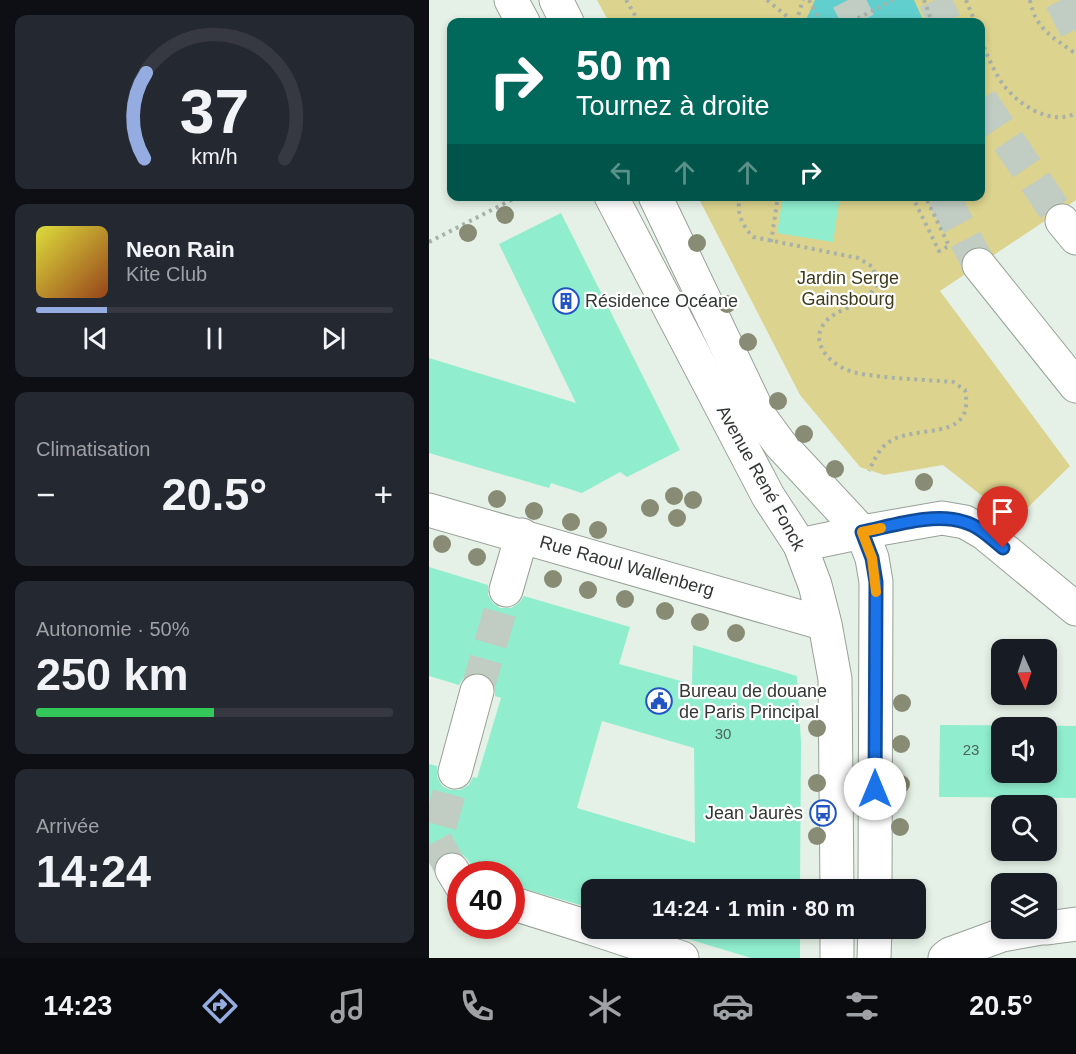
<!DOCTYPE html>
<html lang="fr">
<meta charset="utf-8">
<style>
body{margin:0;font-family:Arial,sans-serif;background:#242831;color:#f1f3f6;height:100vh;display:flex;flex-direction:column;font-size:22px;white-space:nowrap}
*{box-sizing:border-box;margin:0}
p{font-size:20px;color:#9ea1a6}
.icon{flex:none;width:33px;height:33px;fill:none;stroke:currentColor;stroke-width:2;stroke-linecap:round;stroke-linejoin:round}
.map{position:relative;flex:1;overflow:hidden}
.sheet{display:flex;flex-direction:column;gap:15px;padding:15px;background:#0d0f14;width:429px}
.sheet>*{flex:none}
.guide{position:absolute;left:18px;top:18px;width:538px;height:183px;border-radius:12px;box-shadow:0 3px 9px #0003;background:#00695c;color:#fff;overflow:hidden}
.needle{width:39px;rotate:177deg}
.buttons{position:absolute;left:562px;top:639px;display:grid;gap:12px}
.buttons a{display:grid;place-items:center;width:66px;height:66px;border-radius:12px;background:#171b24;box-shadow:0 3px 9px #0003;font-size:30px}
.speed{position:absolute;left:18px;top:861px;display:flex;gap:12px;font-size:30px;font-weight:700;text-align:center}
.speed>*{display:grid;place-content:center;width:78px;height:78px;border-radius:50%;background:#171b24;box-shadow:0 3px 9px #0003;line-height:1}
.speed .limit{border:9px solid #d22;background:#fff;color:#111}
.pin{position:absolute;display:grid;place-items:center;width:51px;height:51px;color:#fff;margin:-62px -26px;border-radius:50% 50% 50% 0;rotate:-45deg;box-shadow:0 0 6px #0007}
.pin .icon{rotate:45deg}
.me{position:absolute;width:66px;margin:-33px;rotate:0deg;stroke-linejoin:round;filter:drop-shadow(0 0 4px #0008)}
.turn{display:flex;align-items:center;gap:21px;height:126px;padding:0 30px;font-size:27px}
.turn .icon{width:78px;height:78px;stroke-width:2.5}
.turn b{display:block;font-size:42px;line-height:51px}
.lanes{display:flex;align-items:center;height:57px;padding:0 30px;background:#0003;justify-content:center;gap:30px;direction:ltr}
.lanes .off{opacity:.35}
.big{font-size:45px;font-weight:600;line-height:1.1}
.sheet .tile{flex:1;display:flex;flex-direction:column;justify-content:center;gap:9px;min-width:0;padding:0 21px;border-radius:12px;background:#242831}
.sheet .dial{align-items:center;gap:0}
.dial svg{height:156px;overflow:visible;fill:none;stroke:#363941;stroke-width:7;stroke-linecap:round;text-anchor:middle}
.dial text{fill:#f1f3f6;stroke:none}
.song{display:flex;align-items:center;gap:18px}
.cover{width:72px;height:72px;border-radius:9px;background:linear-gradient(135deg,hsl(60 70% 55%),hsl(20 70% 35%))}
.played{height:6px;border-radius:3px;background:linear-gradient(90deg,#94acdf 20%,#363941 20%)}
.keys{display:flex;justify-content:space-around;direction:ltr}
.heat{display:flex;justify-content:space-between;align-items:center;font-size:33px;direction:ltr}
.charge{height:9px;border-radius:4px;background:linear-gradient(90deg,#34c759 50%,#363941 0)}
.trip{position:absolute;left:152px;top:879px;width:345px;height:60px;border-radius:12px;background:#171b24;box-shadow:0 3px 9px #0003;font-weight:600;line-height:60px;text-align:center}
.menu{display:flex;height:96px;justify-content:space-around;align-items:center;background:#090b0e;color:#9ea1a6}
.menu .icon{width:42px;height:42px}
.menu .selected{color:#94acdf}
.menu b{font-size:27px;color:#f1f3f6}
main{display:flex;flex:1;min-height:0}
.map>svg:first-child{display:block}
</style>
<main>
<section class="sheet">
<div class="tile dial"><svg viewBox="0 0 100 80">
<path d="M14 69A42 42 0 1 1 86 69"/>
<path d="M14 69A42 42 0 0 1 15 25" stroke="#94acdf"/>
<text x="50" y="56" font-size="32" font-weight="700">37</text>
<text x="50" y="72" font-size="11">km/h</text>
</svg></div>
<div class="tile">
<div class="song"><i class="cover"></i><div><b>Neon Rain</b><p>Kite Club</p></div></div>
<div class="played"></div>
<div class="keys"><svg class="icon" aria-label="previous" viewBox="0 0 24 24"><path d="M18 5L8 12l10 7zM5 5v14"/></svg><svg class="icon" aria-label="pause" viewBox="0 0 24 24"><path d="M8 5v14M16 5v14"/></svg><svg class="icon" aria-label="next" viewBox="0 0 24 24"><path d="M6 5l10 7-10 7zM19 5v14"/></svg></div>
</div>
<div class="tile"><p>Climatisation</p>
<div class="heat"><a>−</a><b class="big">20.5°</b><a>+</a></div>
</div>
<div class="tile"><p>Autonomie · 50%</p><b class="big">250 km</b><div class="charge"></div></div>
<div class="tile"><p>Arrivée</p><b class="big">14:24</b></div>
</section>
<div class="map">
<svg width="647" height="958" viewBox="0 0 647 958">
<rect width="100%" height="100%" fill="#e5f1e6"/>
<!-- green -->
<path fill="#dcd38e" d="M168 0H647V200L511 291 641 466 585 521 514 465 455 475 431 467 371 395 269 197 552 196V22H180Z"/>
<!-- water -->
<path fill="#61cfcd" d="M386 0H485L495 22H376Z"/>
<!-- building -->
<path fill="#90eecf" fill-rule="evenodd" d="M354 196H411L404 242 348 233Z
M132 213 251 450 198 477 191 472 153 493 122 483 120 488 0 453V358L147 403 70 244Z
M0 567 59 585V595L64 603 71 608H82L90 603 95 596 201 627 190 664 263 684 264 645 368 676 372 742 371 890H162V908L82 885V874H48L39 860 32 853 22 851 14 854 7 860 6 865 0 863V764L8 766V777L13 786 21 790H31L40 785 44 777 48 778 72 698 66 696V686L62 678 53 673H43L35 677 30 685 0 676ZM173 721 265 748 266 843 148 808Z
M511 725 647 726V798L510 797ZM573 728H618V772H573Z
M223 928H371V958H322Z"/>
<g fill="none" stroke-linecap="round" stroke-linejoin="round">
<!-- minor-tunnel -->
<path stroke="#c1ccc2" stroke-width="33" stroke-dasharray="33 16" stroke-linecap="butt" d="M48 691 77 590
M23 870 7 841 26 772"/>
<!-- highway-tunnel -->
<path stroke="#c1ccc2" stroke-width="33" stroke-dasharray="33 16" stroke-linecap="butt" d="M419 0 430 22
M506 0 516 22
M632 0 647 30
M552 100 633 221
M514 196 550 265"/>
<!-- minor casing -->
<g stroke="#97a198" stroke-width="35">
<path id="minor" d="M127 0 138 22
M226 196 332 418 351 444 433 532 443 558 447 582 446 890
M0 510 396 624
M371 545 386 585 396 624 406 679 408 890
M77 590 93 535
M26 772 48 691
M23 870 32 885
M82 903 162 928
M162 928 253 958
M408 928V958
M618 928 647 924
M445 958 446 928
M516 958 521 954 573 935 612 928"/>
</g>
<!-- major casing -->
<g stroke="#97a198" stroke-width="35">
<path id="major" d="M82 0 94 22
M182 196 339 496 371 545 433 532"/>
</g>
<!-- highway casing -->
<g stroke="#97a198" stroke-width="35">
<path id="highway" d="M633 221 647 238
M550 265 647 386
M433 532 513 518 536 522 555 533 647 609"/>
</g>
<!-- path -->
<path stroke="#a7b1a8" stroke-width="4" stroke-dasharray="3 4.5" stroke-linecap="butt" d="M197 0 210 22
M338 0 365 22
M380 0 392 22
M495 0 503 22
M537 0 546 22
M601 0C606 29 625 38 647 54
M367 22 374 0
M422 22 464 0
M552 40C558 55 564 69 573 83 588 104 622 127 647 113
M311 196C307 213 313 225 324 237L429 258 444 267 448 284C445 288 443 292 440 295 427 308 405 309 394 325 380 347 407 369 428 373 459 379 492 379 524 382L536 390C547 447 481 420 455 446 448 453 444 462 440 471
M483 196 510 251 520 246 496 196
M0 242 90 196
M342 242 349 196"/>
<!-- minor -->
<use href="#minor" stroke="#fff" stroke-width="33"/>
<!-- major -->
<use href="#major" stroke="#fff" stroke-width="33"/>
<!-- highway -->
<use href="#highway" stroke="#fff" stroke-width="33"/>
</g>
<!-- trees -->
<g fill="#898c74">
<circle cx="76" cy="215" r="9"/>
<circle cx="39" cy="233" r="9"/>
<circle cx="268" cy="243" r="9"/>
<circle cx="298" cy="304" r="9"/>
<circle cx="319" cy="342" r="9"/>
<circle cx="349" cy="401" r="9"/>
<circle cx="375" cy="434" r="9"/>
<circle cx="406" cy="469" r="9"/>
<circle cx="495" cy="482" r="9"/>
<circle cx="245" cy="496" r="9"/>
<circle cx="68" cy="499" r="9"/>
<circle cx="264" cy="500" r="9"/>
<circle cx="221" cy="508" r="9"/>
<circle cx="105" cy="511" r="9"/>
<circle cx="248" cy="518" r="9"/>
<circle cx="142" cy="522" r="9"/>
<circle cx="169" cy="530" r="9"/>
<circle cx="13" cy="544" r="9"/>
<circle cx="48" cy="557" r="9"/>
<circle cx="124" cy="579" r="9"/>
<circle cx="159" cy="590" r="9"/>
<circle cx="196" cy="599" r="9"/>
<circle cx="236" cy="611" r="9"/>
<circle cx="271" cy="622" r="9"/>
<circle cx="307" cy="633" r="9"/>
<circle cx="473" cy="703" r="9"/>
<circle cx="388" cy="728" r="9"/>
<circle cx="472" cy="744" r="9"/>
<circle cx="388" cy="783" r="9"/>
<circle cx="472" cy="784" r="9"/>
<circle cx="471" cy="827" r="9"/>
<circle cx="388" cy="836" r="9"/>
</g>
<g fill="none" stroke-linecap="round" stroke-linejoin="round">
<!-- route casing -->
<g stroke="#114b97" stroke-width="15">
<path id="route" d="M446 789 447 582 443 558 433 532C463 526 505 512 535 522 550 526 562 538 574 548"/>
</g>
<!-- route -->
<use href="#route" stroke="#1a73e8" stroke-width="10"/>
<!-- slow -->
<path stroke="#f59e0b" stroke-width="10" d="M447 592 443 558 433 532 452 528"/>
</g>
<!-- icons -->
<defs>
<g id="building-ring" transform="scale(1.35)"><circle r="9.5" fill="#fff" stroke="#2255c2" stroke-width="1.5"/><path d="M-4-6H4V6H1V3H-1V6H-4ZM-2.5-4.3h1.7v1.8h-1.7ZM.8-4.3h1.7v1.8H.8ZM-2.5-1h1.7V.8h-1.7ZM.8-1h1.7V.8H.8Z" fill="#2255c2"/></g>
<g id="civic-ring" transform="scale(1.35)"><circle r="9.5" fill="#fff" stroke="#2255c2" stroke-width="1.5"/><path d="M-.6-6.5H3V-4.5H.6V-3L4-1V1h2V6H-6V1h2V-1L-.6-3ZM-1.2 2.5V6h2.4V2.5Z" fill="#2255c2"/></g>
<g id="bus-ring" transform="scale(1.35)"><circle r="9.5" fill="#fff" stroke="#2255c2" stroke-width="1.5"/><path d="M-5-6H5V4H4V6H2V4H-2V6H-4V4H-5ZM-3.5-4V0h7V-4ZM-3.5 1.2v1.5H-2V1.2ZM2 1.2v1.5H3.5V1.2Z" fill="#2255c2"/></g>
</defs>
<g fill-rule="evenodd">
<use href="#building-ring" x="137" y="301"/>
<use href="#civic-ring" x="230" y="701"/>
<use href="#bus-ring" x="394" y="813"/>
</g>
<g text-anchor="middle" stroke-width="4.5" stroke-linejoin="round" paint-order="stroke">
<!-- number labels -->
<g font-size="15" fill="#4a655a">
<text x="294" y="739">30</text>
<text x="542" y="755">23</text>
</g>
<!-- park labels -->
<g font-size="18" fill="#3e3a17" stroke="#fff">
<text x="419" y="284">Jardin Serge<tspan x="419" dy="21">Gainsbourg</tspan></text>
</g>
<!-- poi labels -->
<g font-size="18" fill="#333733" stroke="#fff" text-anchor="start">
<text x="156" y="307">Résidence Océane</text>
<text x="250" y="697">Bureau de douane<tspan x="250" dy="21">de Paris Principal</tspan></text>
<text x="374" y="819" text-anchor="end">Jean Jaurès</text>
</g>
<!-- street labels -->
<g font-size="18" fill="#333733" stroke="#fff">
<text transform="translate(332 478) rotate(61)" y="6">Avenue René Fonck</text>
<text transform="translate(198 566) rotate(16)" y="6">Rue Raoul Wallenberg</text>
</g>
</g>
</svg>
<div class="buttons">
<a><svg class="needle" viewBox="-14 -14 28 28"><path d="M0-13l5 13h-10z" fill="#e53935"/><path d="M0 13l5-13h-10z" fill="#9ea1a6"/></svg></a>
<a><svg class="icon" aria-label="sound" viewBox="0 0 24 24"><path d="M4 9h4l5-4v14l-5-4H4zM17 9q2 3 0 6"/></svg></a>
<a><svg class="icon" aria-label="search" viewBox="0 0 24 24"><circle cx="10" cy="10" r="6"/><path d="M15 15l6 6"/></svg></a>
<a><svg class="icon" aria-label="layers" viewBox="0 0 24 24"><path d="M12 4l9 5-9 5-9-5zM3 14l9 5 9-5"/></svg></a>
</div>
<div class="speed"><div class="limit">40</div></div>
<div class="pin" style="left:574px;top:548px;background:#d93025"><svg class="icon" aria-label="arrive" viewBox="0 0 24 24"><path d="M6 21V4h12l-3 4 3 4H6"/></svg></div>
<svg class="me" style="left:446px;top:789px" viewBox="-20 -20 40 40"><circle r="19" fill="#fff"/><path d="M0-13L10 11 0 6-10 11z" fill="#1a73e8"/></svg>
<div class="trip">14:24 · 1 min · 80 m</div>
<div class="guide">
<div class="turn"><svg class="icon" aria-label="right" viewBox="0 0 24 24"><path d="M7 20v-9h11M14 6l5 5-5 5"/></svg><div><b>50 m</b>Tournez à droite</div></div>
<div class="lanes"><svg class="icon off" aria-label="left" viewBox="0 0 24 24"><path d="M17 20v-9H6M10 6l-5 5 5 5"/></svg><svg class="icon off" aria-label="ahead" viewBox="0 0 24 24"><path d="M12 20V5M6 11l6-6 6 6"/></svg><svg class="icon off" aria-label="ahead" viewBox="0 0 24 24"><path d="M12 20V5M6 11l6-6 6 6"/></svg><svg class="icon" aria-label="right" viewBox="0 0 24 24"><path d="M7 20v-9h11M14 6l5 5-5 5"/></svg></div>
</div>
</div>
</main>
<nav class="menu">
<b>14:23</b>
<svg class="icon selected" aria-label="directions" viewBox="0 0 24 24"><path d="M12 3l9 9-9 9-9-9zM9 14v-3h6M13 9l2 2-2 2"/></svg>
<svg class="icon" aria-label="music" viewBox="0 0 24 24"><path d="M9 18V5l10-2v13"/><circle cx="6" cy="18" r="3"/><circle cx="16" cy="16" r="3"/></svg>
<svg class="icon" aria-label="phone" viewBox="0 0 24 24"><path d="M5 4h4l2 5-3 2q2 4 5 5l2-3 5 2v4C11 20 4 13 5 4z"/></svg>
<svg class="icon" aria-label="climate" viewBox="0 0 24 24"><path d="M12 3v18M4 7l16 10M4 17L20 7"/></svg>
<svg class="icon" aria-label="car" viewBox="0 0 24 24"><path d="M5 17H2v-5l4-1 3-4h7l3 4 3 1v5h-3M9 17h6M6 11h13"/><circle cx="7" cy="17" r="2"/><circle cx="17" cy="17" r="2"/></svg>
<svg class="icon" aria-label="filters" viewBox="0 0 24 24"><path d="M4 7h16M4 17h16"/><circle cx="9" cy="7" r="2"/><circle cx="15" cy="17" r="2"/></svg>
<b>20.5°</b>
</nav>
